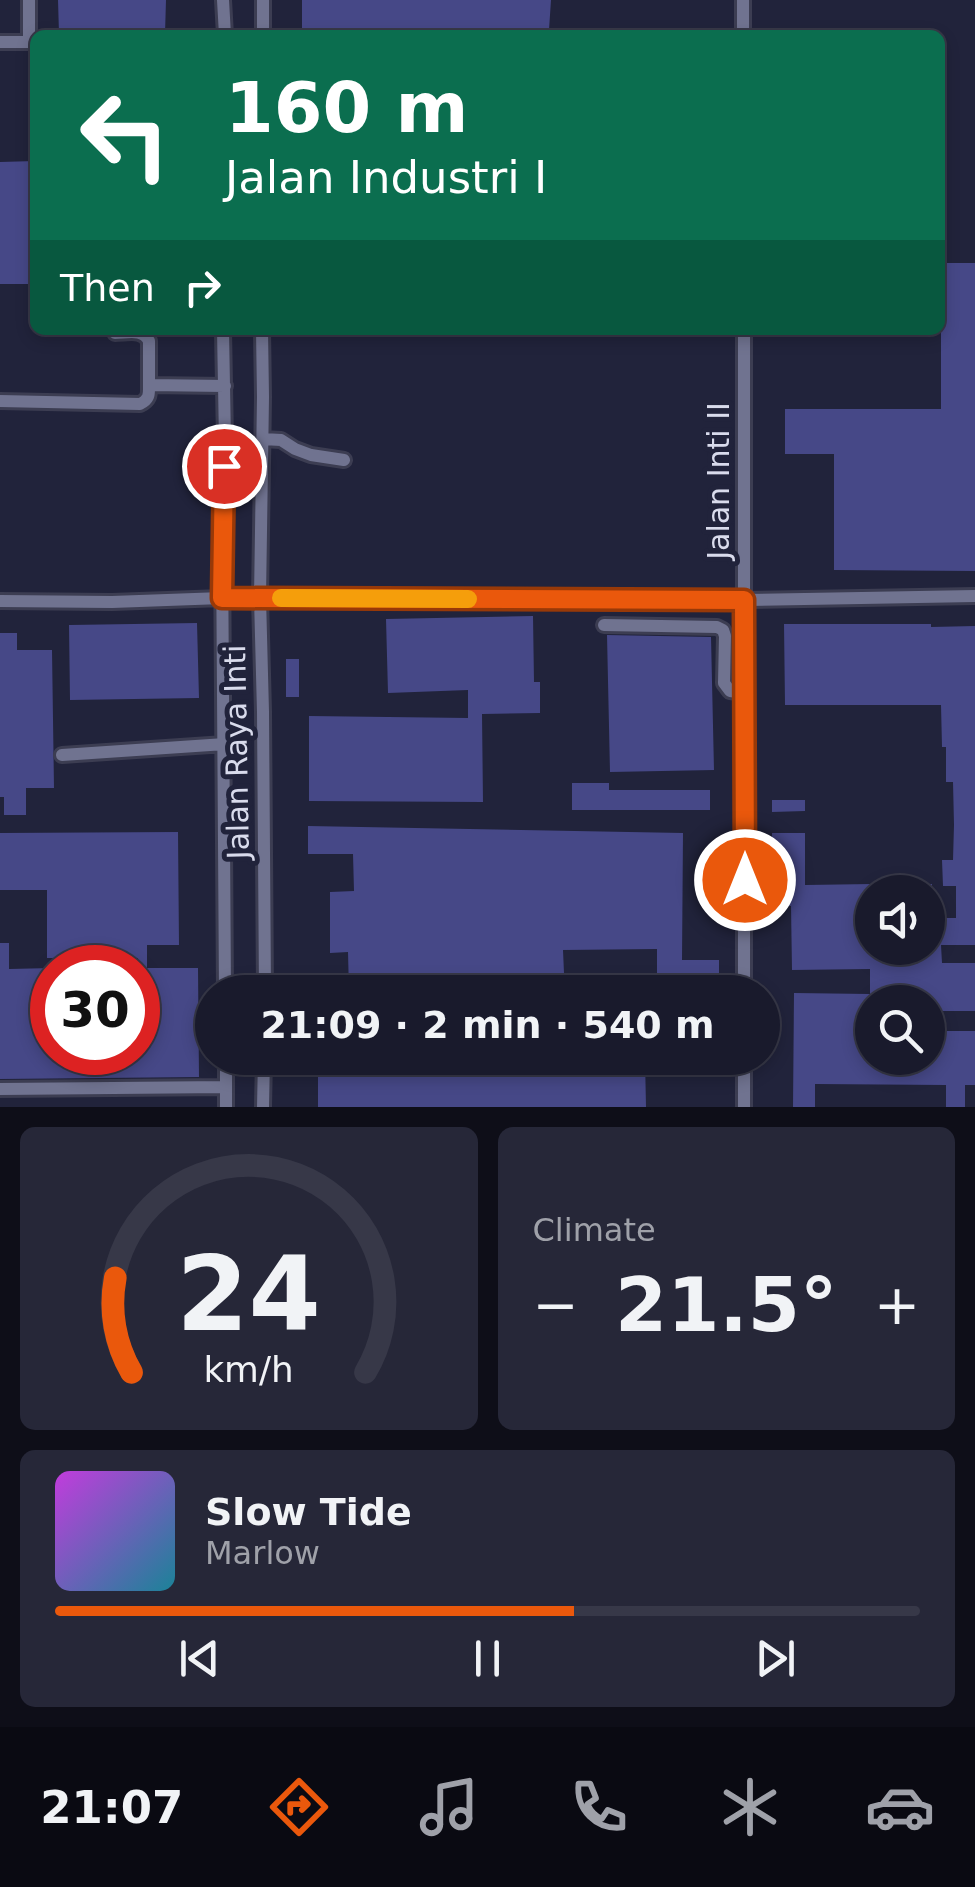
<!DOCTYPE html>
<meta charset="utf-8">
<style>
body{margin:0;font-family:"DejaVu Sans",sans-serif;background:#262738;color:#f1f3f6;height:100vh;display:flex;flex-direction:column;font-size:38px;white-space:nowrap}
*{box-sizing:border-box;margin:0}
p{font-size:32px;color:#9fa1a9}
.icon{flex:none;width:55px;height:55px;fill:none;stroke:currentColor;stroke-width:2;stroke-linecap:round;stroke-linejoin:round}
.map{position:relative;height:1107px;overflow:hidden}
.sheet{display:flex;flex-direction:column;gap:20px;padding:20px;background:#0e0e18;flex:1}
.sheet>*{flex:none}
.guide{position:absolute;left:30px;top:30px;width:915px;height:305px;border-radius:15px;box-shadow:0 5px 15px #0003,0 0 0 2px #373848;background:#0b6e4f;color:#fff;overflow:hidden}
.buttons{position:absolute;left:855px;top:875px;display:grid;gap:20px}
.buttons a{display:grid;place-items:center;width:90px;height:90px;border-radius:50%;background:#191a2c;box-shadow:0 5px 15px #0003,0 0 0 2px #373848;font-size:50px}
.speed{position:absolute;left:30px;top:945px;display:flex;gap:20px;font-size:50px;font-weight:700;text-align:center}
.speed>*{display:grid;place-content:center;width:130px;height:130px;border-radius:50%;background:#191a2c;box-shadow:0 5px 15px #0003,0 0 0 2px #373848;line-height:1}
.speed .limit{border:15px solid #d22;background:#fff;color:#111}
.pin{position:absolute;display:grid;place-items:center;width:85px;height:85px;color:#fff;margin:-42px;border:5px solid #fff;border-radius:50%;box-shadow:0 2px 10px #0007}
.me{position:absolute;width:110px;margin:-55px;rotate:0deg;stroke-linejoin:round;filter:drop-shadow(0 0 8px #0008)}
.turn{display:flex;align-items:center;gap:35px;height:210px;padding:0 30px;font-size:45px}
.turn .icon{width:130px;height:130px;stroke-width:2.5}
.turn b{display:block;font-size:70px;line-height:85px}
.then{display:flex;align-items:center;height:95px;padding:0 30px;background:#0003;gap:20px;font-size:38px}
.big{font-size:75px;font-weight:600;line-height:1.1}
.sheet .card{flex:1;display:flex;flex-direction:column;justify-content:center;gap:15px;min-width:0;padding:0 35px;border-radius:15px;background:#262738}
.sheet .dial{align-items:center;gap:0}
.dial svg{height:260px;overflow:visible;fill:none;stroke:#373848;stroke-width:7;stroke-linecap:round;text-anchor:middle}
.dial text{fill:#f1f3f6;stroke:none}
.song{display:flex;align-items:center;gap:30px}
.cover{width:120px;height:120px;border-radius:15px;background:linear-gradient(135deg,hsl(290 70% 55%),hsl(190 70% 35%))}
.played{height:10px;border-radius:5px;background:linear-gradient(90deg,#ea580c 60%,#373848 60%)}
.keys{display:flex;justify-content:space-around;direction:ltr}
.heat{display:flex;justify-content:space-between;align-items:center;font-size:55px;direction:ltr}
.sheet .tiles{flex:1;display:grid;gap:20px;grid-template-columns:1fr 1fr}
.card:last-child{grid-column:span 2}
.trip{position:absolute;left:195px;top:975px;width:585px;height:100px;border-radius:50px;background:#191a2c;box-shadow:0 5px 15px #0003,0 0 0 2px #373848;font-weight:600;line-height:100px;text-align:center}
.dock{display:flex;height:160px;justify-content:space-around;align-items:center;background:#0a0a12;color:#9fa1a9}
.dock .icon{width:70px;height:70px}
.dock .active{color:#ea580c}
.dock b{font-size:45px;color:#f1f3f6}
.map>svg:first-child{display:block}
</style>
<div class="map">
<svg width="975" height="1107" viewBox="0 0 975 1107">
<rect width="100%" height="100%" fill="#21233b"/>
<!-- building -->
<path fill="#464887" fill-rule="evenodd" d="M58 0H166L165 34H59Z
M302 0H551L549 30 302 31Z
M35 161V284H0V162Z
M941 263H975V571L834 570V454H785V409H941Z
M533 616 534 682H540V713L482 714 483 802 309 801V716L468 718V690L388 693 386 619Z
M197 623 199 698 70 700 69 625Z
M784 624H931V627L975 626V945H941L942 963H975V1011H938V1031H975V1085H965V1107H946V1085L815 1084V1107H793L794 993 870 994V969L792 970 791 906H784V901H771L772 833H805V885L872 884V948H928V918H956V886H943L942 860H953L954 825 953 782H946V747H942L941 705H785ZM872 1002H928V1058H872Z
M0 633H17V650H52L54 788H26V815H4V797H0Z
M607 635 711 637 714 770 610 772Z
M286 659H299V697H286Z
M572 783H609V790H710V810H572Z
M772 800H805V811L772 812Z
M308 826 683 833 682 960H719V992H349L348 952 330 953V892L354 891 353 854H308ZM657 949V973H564L563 950Z
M178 832 179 945H147V968H198L199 1077 0 1079V943H9V969L52 968V1052H138V958H47V890H0V833Z
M890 884H932V892H890Z
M318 1058H645L646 1107H318Z"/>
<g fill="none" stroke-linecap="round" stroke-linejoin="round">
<!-- minor casing -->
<g stroke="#3c3d52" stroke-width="18">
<path id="minor" d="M29 0V42H35
M223 0 225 35
M743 0V35
M263 35V0
M0 42H29
M223 330 225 441 222 544 225 992
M262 330 263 397 260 598 263 712 265 992
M744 330V992
M115 333C127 333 143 328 149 341V385L225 386
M0 401 140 404C150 399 149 394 149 385
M263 439 281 440 295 449 311 455 344 460
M0 601 112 602 222 598 744 600 975 596
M604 625 717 627 723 630 725 636 724 683 730 691 745 693
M62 755 225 744
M226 1058V1107
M0 1089 226 1087
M263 1107 264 1058
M744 1107V1058"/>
</g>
<!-- minor -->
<use href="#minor" stroke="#707390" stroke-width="12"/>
</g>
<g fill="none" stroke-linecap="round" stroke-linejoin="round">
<!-- route casing -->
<g stroke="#983908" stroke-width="25">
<path id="route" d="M224 466 222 598 744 600 745 880"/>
</g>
<!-- route -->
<use href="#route" stroke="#ea580c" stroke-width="18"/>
<!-- slow -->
<path stroke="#f59e0b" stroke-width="18" d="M281 598 468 599"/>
</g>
<g text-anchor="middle" stroke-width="10" stroke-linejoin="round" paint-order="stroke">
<!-- street labels -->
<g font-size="30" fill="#d9dbec" stroke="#21233b">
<text transform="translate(719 481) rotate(-90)" y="10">Jalan Inti II</text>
<text transform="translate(237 752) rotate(-91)" y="10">Jalan Raya Inti</text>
</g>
</g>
</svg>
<div class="buttons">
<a><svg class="icon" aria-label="sound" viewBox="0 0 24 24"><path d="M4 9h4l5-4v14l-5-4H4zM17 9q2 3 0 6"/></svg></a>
<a><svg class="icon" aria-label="search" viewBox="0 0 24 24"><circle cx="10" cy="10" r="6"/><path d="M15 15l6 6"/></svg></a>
</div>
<div class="speed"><div class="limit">30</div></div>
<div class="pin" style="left:224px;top:466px;background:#d93025"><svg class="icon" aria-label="arrive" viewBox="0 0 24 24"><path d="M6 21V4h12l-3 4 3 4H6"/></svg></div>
<svg class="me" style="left:745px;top:880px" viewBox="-20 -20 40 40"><circle r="17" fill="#ea580c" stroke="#fff" stroke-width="3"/><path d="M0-11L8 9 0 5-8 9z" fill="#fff"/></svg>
<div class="trip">21:09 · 2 min · 540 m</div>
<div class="guide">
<div class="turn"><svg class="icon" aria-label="left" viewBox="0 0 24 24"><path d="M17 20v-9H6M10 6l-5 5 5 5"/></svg><div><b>160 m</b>Jalan Industri I</div></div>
<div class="then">Then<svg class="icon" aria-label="right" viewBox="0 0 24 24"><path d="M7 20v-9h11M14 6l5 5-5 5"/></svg></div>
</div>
</div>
<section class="sheet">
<div class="tiles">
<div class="card dial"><svg viewBox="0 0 100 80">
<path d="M14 69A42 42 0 1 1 86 69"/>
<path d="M14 69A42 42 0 0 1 9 40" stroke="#ea580c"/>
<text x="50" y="56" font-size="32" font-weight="700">24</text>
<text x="50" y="72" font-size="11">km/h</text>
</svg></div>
<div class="card"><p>Climate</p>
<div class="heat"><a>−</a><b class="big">21.5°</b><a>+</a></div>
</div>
<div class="card">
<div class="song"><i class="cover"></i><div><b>Slow Tide</b><p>Marlow</p></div></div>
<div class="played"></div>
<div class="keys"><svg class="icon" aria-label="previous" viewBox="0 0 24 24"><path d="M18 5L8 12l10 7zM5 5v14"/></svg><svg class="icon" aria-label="pause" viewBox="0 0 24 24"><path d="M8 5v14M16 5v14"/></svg><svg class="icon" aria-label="next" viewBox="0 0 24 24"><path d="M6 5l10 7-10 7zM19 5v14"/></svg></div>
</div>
</div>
</section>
<nav class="dock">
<b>21:07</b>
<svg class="icon active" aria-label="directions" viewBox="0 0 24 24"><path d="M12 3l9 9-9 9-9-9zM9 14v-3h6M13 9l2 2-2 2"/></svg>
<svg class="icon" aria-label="music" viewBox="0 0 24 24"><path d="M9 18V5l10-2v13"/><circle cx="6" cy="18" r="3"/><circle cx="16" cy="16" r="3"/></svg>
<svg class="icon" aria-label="phone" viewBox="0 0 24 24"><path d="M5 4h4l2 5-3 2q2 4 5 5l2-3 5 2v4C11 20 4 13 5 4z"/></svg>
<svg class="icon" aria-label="climate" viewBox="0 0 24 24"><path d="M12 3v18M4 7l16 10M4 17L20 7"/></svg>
<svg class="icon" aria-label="car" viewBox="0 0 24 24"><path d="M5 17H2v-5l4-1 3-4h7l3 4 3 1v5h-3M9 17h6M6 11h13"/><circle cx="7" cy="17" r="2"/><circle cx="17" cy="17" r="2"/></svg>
</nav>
